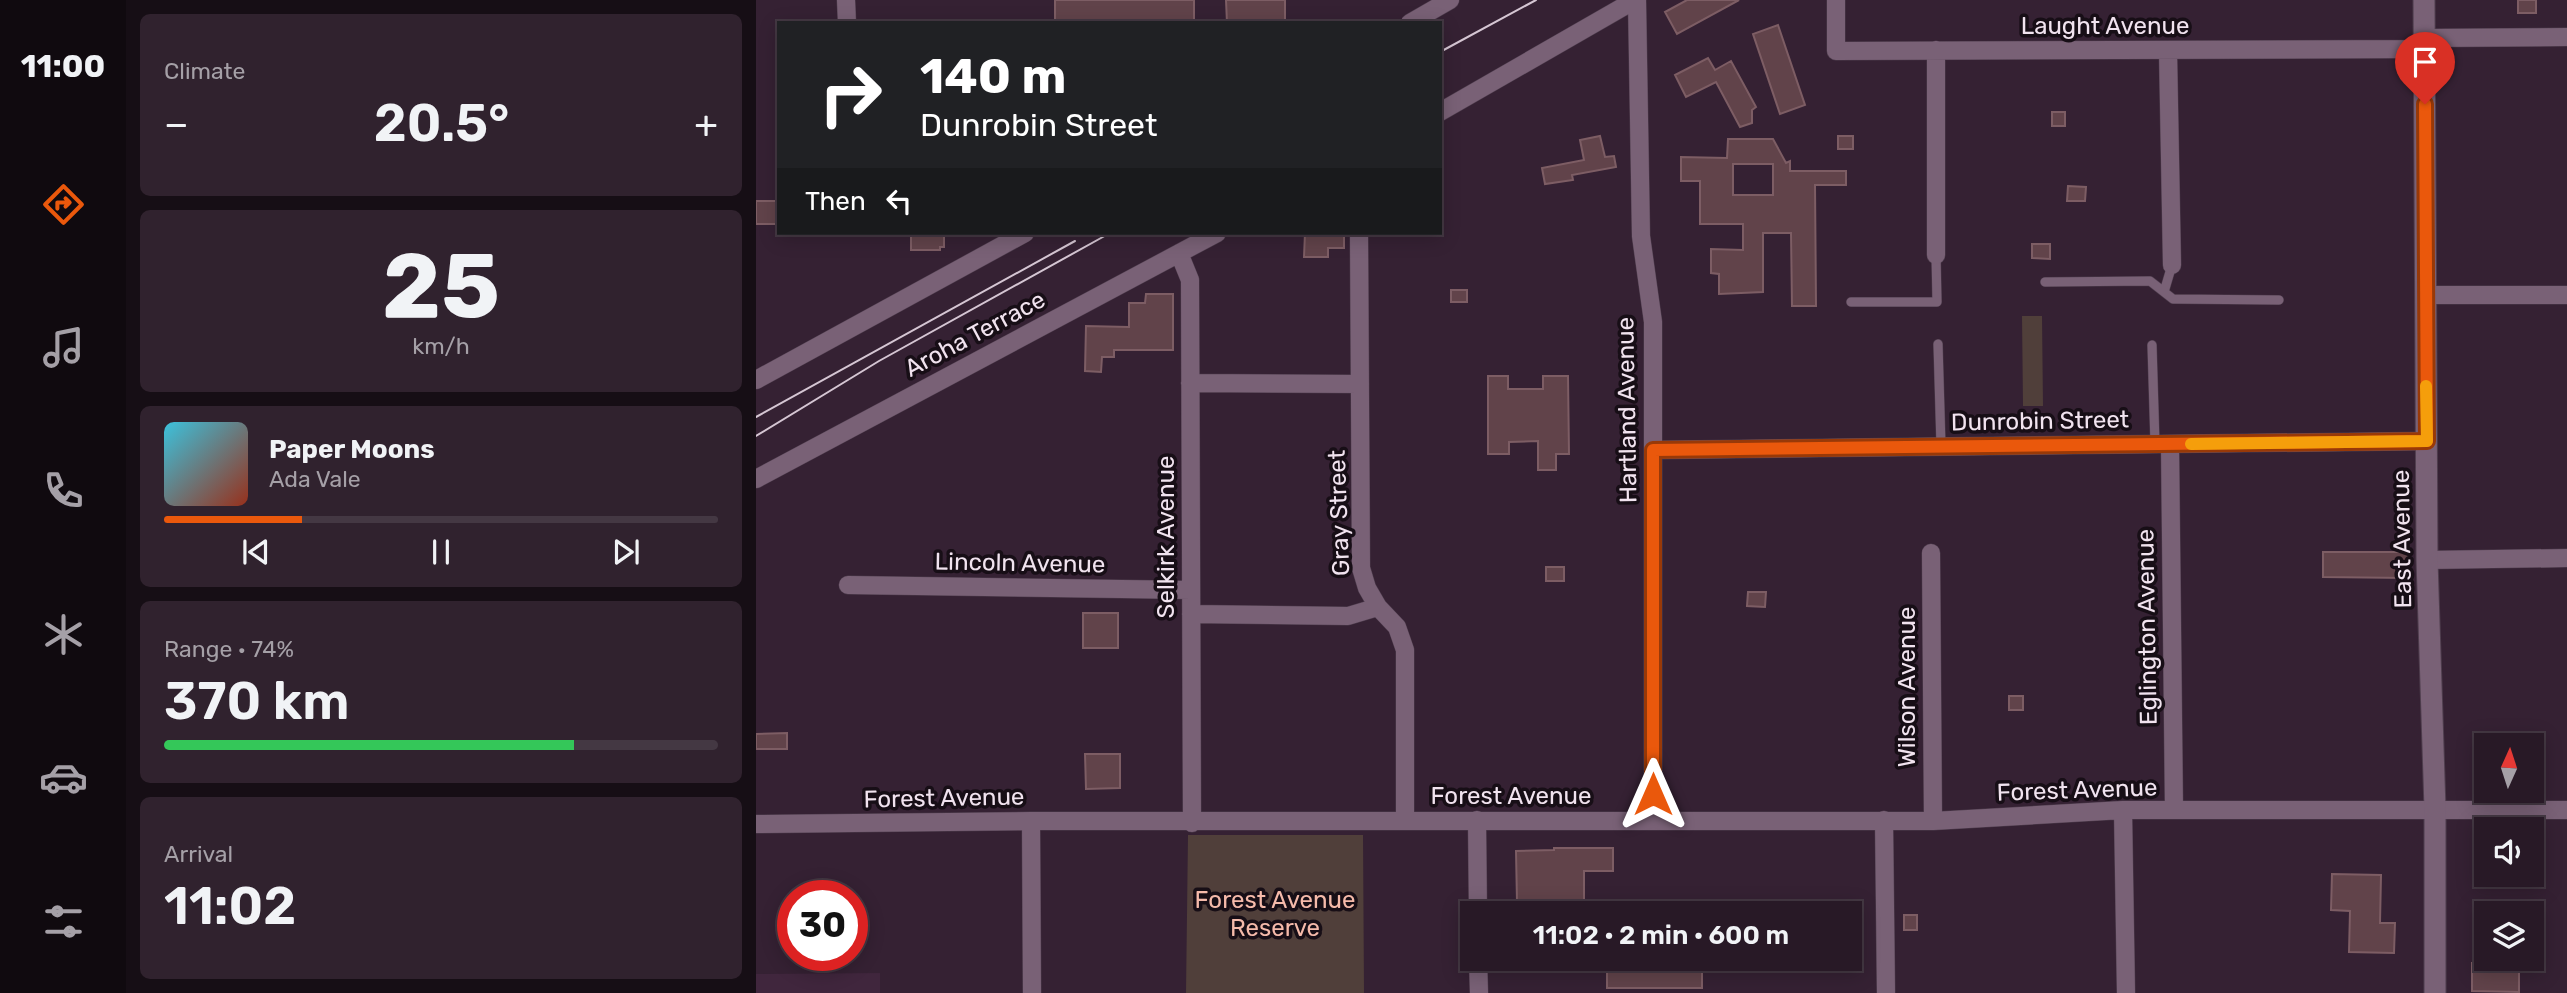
<!DOCTYPE html>
<meta charset="utf-8">
<style>
body{margin:0;font-family:Rubik,sans-serif;background:#30222e;color:#f1f3f6;height:100vh;display:flex;flex-direction:column;font-size:26px;white-space:nowrap}
*{box-sizing:border-box;margin:0}
p{font-size:23px;color:#a5a0a7}
.icon{flex:none;width:38px;height:38px;fill:none;stroke:currentColor;stroke-width:2;stroke-linecap:round;stroke-linejoin:round}
.map{position:relative;flex:1;overflow:hidden}
.details{display:flex;flex-direction:column;gap:14px;padding:14px;background:#160e15;width:630px}
.details>*{flex:none}
.banner{position:absolute;left:21px;top:21px;width:665px;height:214px;border-radius:0px;box-shadow:0 4px 18px #0003,0 0 0 2px #443843;background:#202124;color:#fff;overflow:hidden}
.needle{width:46px;rotate:3deg}
.buttons{position:absolute;left:1718px;top:733px;display:grid;gap:14px}
.buttons a{display:grid;place-items:center;width:70px;height:70px;border-radius:0px;background:#281926;box-shadow:0 4px 18px #0003,0 0 0 2px #443843;font-size:35px}
.speed{position:absolute;left:21px;top:880px;display:flex;gap:14px;font-size:35px;font-weight:700;text-align:center}
.speed>*{display:grid;place-content:center;width:91px;height:91px;border-radius:50%;background:#281926;box-shadow:0 4px 18px #0003,0 0 0 2px #443843;line-height:1}
.speed .limit{border:10px solid #d22;background:#fff;color:#111}
.pin{position:absolute;display:grid;place-items:center;width:60px;height:60px;color:#fff;margin:-72px -30px;border-radius:50% 50% 50% 0;rotate:-45deg;box-shadow:0 0 7px #0007}
.pin .icon{rotate:45deg}
.me{position:absolute;width:77px;margin:-38px;rotate:0deg;stroke-linejoin:round;filter:drop-shadow(0 0 5px #0008)}
.turn{display:flex;align-items:center;gap:24px;height:147px;padding:0 28px;font-size:32px}
.turn .icon{width:91px;height:91px;stroke-width:2.5}
.turn b{display:block;font-size:49px;line-height:60px}
.then{display:flex;align-items:center;height:66px;padding:0 28px;background:#0003;gap:14px;font-size:26px}
.big{font-size:52px;font-weight:600;line-height:1.1}
.details .widget{flex:1;display:flex;flex-direction:column;justify-content:center;gap:10px;min-width:0;padding:0 24px;border-radius:10px;background:#30222e}
.details .dial{align-items:center;gap:0}
.dial b{font-size:91px;line-height:1}
.song{display:flex;align-items:center;gap:21px}
.cover{width:84px;height:84px;border-radius:10px;background:linear-gradient(135deg,hsl(190 70% 55%),hsl(10 70% 35%))}
.played{height:7px;border-radius:4px;background:linear-gradient(90deg,#ea580c 25%,#443843 25%)}
.keys{display:flex;justify-content:space-around;direction:ltr}
.heat{display:flex;justify-content:space-between;align-items:center;font-size:38px;direction:ltr}
.charge{height:10px;border-radius:5px;background:linear-gradient(90deg,#34c759 74%,#443843 0)}
.trip{position:absolute;left:704px;top:901px;width:402px;height:70px;border-radius:0px;background:#281926;box-shadow:0 4px 18px #0003,0 0 0 2px #443843;font-weight:600;line-height:70px;text-align:center}
main{display:flex;flex:1;min-height:0}
.menu{display:flex;flex-direction:column;width:126px;justify-content:space-around;align-items:center;background:#100a0f;color:#a5a0a7}
.menu .icon{width:49px;height:49px}
.menu .on{color:#ea580c}
.menu b{font-size:32px;color:#f1f3f6}
.map>svg:first-child{display:block}
</style>
<main>
<nav class="menu">
<b>11:00</b>
<svg class="icon on" aria-label="directions" viewBox="0 0 24 24"><path d="M12 3l9 9-9 9-9-9zM9 14v-3h6M13 9l2 2-2 2"/></svg>
<svg class="icon" aria-label="music" viewBox="0 0 24 24"><path d="M9 18V5l10-2v13"/><circle cx="6" cy="18" r="3"/><circle cx="16" cy="16" r="3"/></svg>
<svg class="icon" aria-label="phone" viewBox="0 0 24 24"><path d="M5 4h4l2 5-3 2q2 4 5 5l2-3 5 2v4C11 20 4 13 5 4z"/></svg>
<svg class="icon" aria-label="climate" viewBox="0 0 24 24"><path d="M12 3v18M4 7l16 10M4 17L20 7"/></svg>
<svg class="icon" aria-label="car" viewBox="0 0 24 24"><path d="M5 17H2v-5l4-1 3-4h7l3 4 3 1v5h-3M9 17h6M6 11h13"/><circle cx="7" cy="17" r="2"/><circle cx="17" cy="17" r="2"/></svg>
<svg class="icon" aria-label="filters" viewBox="0 0 24 24"><path d="M4 7h16M4 17h16"/><circle cx="9" cy="7" r="2"/><circle cx="15" cy="17" r="2"/></svg>
</nav>
<section class="details">
<div class="widget"><p>Climate</p>
<div class="heat"><a>−</a><b class="big">20.5°</b><a>+</a></div>
</div>
<div class="widget dial"><b>25</b><p>km/h</p></div>
<div class="widget">
<div class="song"><i class="cover"></i><div><b>Paper Moons</b><p>Ada Vale</p></div></div>
<div class="played"></div>
<div class="keys"><svg class="icon" aria-label="previous" viewBox="0 0 24 24"><path d="M18 5L8 12l10 7zM5 5v14"/></svg><svg class="icon" aria-label="pause" viewBox="0 0 24 24"><path d="M8 5v14M16 5v14"/></svg><svg class="icon" aria-label="next" viewBox="0 0 24 24"><path d="M6 5l10 7-10 7zM19 5v14"/></svg></div>
</div>
<div class="widget"><p>Range · 74%</p><b class="big">370 km</b><div class="charge"></div></div>
<div class="widget"><p>Arrival</p><b class="big">11:02</b></div>
</section>
<div class="map">
<svg width="1811" height="993" viewBox="0 0 1811 993">
<rect width="100%" height="100%" fill="#352133"/>
<!-- built -->
<path fill="#40263d" d="M124 973V993H0V974Z"/>
<!-- green -->
<path fill="#503f3a" d="M1266 316H1286L1287 406H1267Z
M432 835H607L608 993H430Z"/>
<!-- building -->
<path fill="#61434a" stroke="#7d5d64" stroke-width="2" fill-rule="evenodd" d="M299 0H438V23L299 20Z
M470 0H529V23H471Z
M931 0H983L921 34 909 12Z
M1762 0H1780V13H1762Z
M1022 25 1049 105 1024 114 997 34Z
M952 58 959 70 975 61 1000 107 996 110V123L984 127 960 82 930 97 919 75Z
M1296 112H1309V126H1296Z
M844 136 849 157 858 156 860 167 816 175 817 180 789 184 786 168 828 160 824 140Z
M1082 136H1097V149H1082Z
M972 139H1017L1030 163 1034 161V171H1090V185H1059L1060 306H1036L1035 233H1007V292L963 294V274L955 273V249L987 250V224H944V181H925V157L971 158ZM977 164H1017V195H977Z
M1312 186 1330 187 1329 201H1311Z
M0 201H23V224H0Z
M155 233H188V247H184V250H155Z
M549 233H588V248H572V257H548Z
M1276 244H1294V259L1276 258Z
M695 290H711V302H695Z
M390 294H417V350H358V357H346L345 372 329 371 330 326 373 327V303H389Z
M732 376H752V389H787V376H812L813 454H800V470H782V441L753 442V454H732Z
M1567 552H1652L1651 578 1567 577Z
M790 567H808V581H790Z
M992 592H1010L1009 607 991 606Z
M327 613H362V648H327Z
M1253 696H1267V710H1253Z
M31 733V749H0V734Z
M329 754H364V788L330 789Z
M798 848H857V871H828V914H808V902H761L760 851 798 850Z
M1576 874 1625 875 1624 923H1639L1638 953 1593 952 1594 911 1575 910Z
M1148 915H1161V930H1148Z
M923 959H946V988H851V964H923Z
M1716 963H1763V992L1716 991Z"/>
<g fill="none" stroke-linecap="round" stroke-linejoin="round">
<!-- lane casing -->
<g stroke="#4f3e4e" stroke-width="10">
<path id="lane" d="M1289 282 1394 281 1417 299 1523 300
M1408 292 1416 265
M1095 302H1181L1180 255
M1182 344 1185 446
M1396 345 1399 444"/>
</g>
<!-- street casing -->
<g stroke="#4f3e4e" stroke-width="19">
<path id="street" d="M90 0 91 23
M881 0 885 236 897 322V820
M1080 0V51L1669 49
M654 23 694 0
M1669 38 1811 37
M1180 50V255
M1412 51 1416 265
M684 112 879 0
M603 233 605 568 611 588 622 607 641 627 649 650V821
M423 253 434 280 436 823
M1670 295H1811
M0 380 269 233
M434 383 604 384
M1414 444 1418 810
M897 450 1671 441
M0 479 461 233
M1175 553 1177 821
M1671 560 1811 558
M92 585 435 590
M435 614 592 616 622 607
M1367 810 1370 993
M721 820 722 914
M1128 820 1130 993
M275 821 276 993
M0 824 275 821H1177L1367 810H1811
M722 959 723 993"/>
</g>
<!-- secondary casing -->
<g stroke="#4f3e4e" stroke-width="23">
<path id="secondary" d="M1668 0 1671 560 1679 809V993"/>
</g>
<!-- lane -->
<use href="#lane" stroke="#796176" stroke-width="9"/>
<!-- street -->
<use href="#street" stroke="#796176" stroke-width="18"/>
<!-- secondary -->
<use href="#secondary" stroke="#796176" stroke-width="21"/>
<!-- tram -->
<path stroke="#d5c6d3" stroke-width="2" d="M684 52 780 0
M0 417 319 241
M0 436 123 361 354 233"/>
</g>
<g fill="none" stroke-linecap="round" stroke-linejoin="round">
<!-- route casing -->
<g stroke="#983908" stroke-width="18">
<path id="route" d="M897 794V450L1671 441 1669 104"/>
</g>
<!-- route -->
<use href="#route" stroke="#ea580c" stroke-width="12"/>
<!-- slow -->
<path stroke="#f59e0b" stroke-width="12" d="M1435 444 1671 441 1670 386"/>
</g>
<g text-anchor="middle" stroke-width="7" stroke-linejoin="round" paint-order="stroke">
<!-- street labels -->
<g font-size="24" fill="#f1e3ef" stroke="#170e16">
<text x="1349" y="34">Laught Avenue</text>
<text transform="translate(219 334) rotate(-28)" y="8">Aroha Terrace</text>
<text transform="translate(871 410) rotate(-91)" y="8">Hartland Avenue</text>
<text transform="translate(1284 421) rotate(-1)" y="8">Dunrobin Street</text>
<text transform="translate(583 513) rotate(-92)" y="8">Gray Street</text>
<text transform="translate(410 537) rotate(-90)" y="8">Selkirk Avenue</text>
<text transform="translate(1646 539) rotate(-91)" y="8">East Avenue</text>
<text transform="translate(264 563) rotate(1)" y="8">Lincoln Avenue</text>
<text transform="translate(1391 627) rotate(-91)" y="8">Eglington Avenue</text>
<text transform="translate(1151 687) rotate(-90)" y="8">Wilson Avenue</text>
<text transform="translate(1321 790) rotate(-2)" y="8">Forest Avenue</text>
<text x="755" y="804">Forest Avenue</text>
<text transform="translate(188 798) rotate(-1)" y="8">Forest Avenue</text>
</g>
<!-- park labels -->
<g font-size="24" fill="#f5baaa" stroke="#170e16">
<text x="519" y="908">Forest Avenue<tspan x="519" dy="28">Reserve</tspan></text>
</g>
</g>
</svg>
<div class="buttons">
<a><svg class="needle" viewBox="-14 -14 28 28"><path d="M0-13l5 13h-10z" fill="#e53935"/><path d="M0 13l5-13h-10z" fill="#a5a0a7"/></svg></a>
<a><svg class="icon" aria-label="sound" viewBox="0 0 24 24"><path d="M4 9h4l5-4v14l-5-4H4zM17 9q2 3 0 6"/></svg></a>
<a><svg class="icon" aria-label="layers" viewBox="0 0 24 24"><path d="M12 4l9 5-9 5-9-5zM3 14l9 5 9-5"/></svg></a>
</div>
<div class="speed"><div class="limit">30</div></div>
<div class="pin" style="left:1669px;top:104px;background:#d93025"><svg class="icon" aria-label="arrive" viewBox="0 0 24 24"><path d="M6 21V4h12l-3 4 3 4H6"/></svg></div>
<svg class="me" style="left:897px;top:794px" viewBox="-20 -20 40 40"><path d="M0-17L14 15 0 8-14 15z" fill="#ea580c" stroke="#fff" stroke-width="4"/></svg>
<div class="trip">11:02 · 2 min · 600 m</div>
<div class="banner">
<div class="turn"><svg class="icon" aria-label="right" viewBox="0 0 24 24"><path d="M7 20v-9h11M14 6l5 5-5 5"/></svg><div><b>140 m</b>Dunrobin Street</div></div>
<div class="then">Then<svg class="icon" aria-label="left" viewBox="0 0 24 24"><path d="M17 20v-9H6M10 6l-5 5 5 5"/></svg></div>
</div>
</div>
</main>
